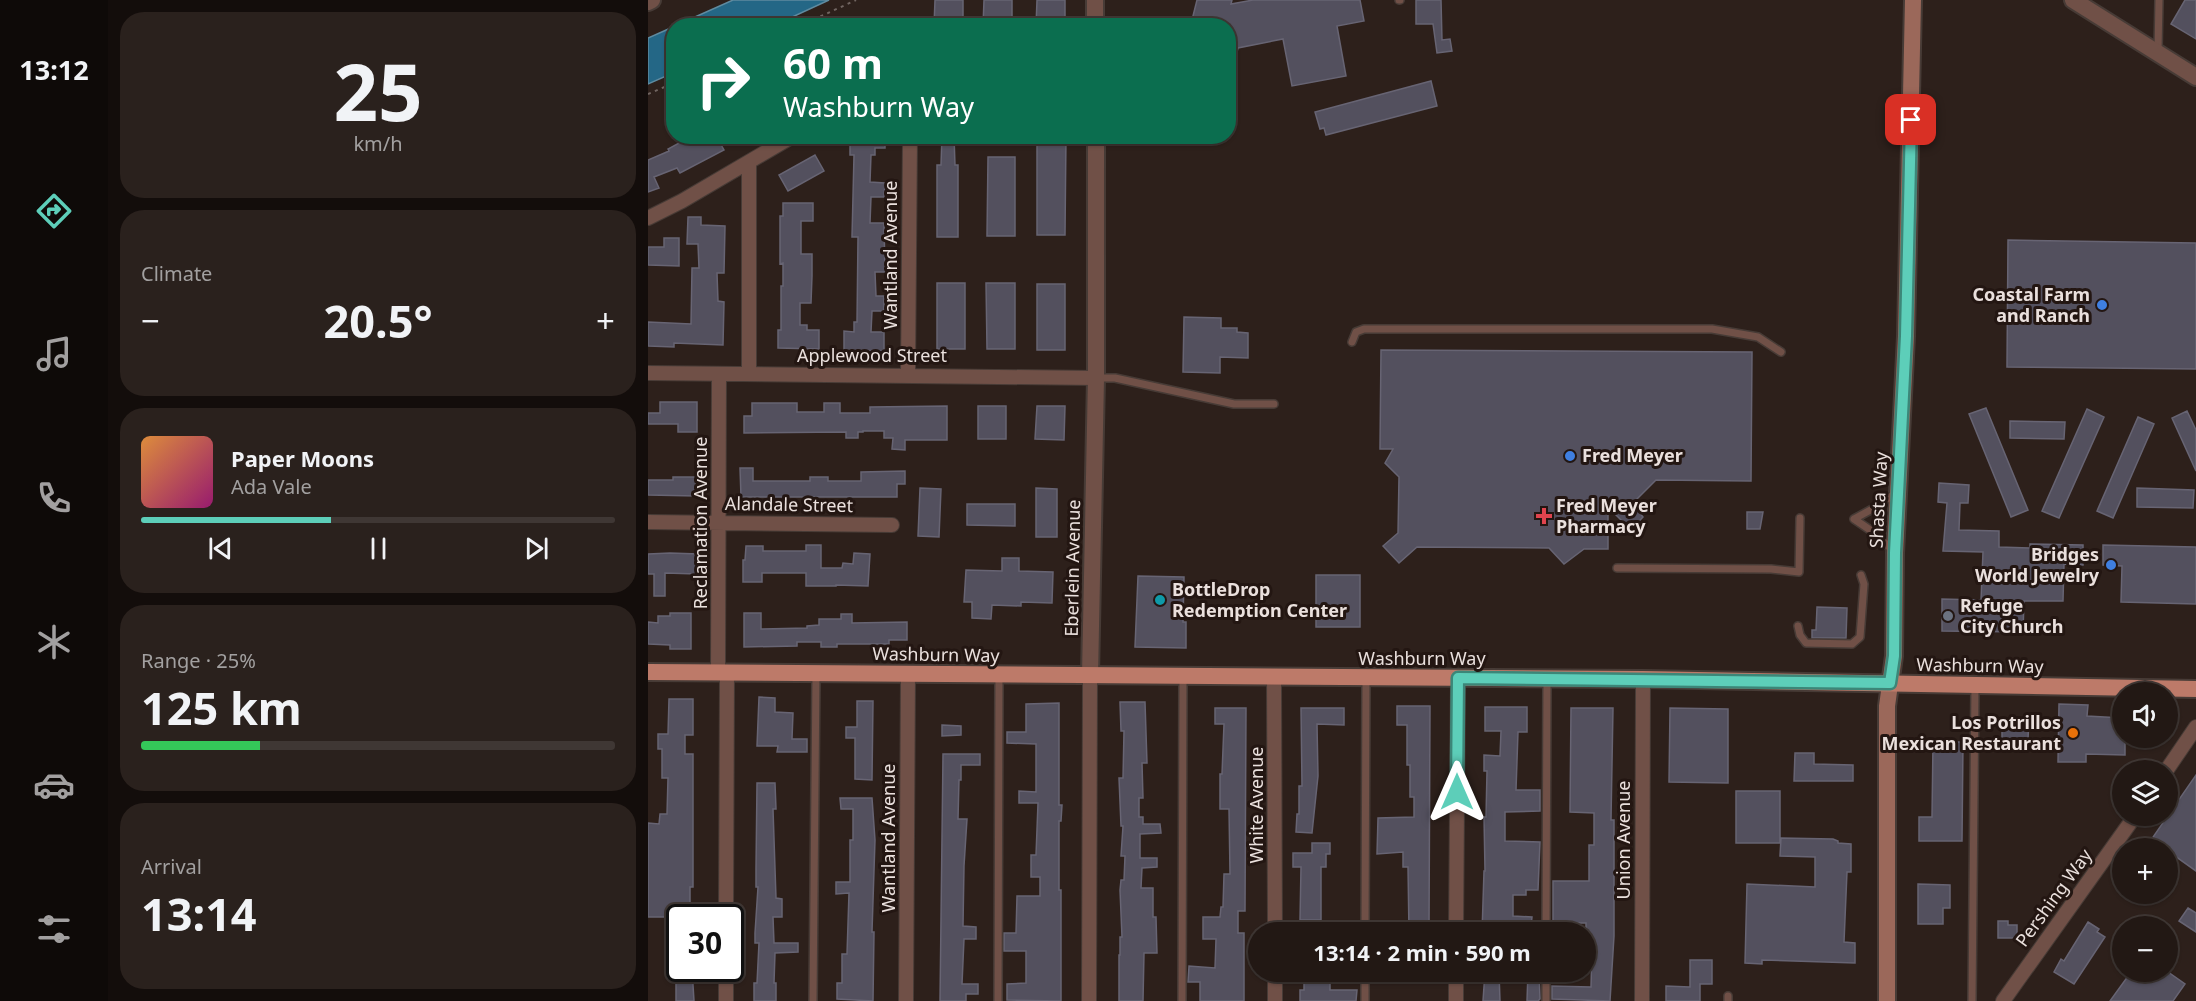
<!DOCTYPE html>
<meta charset="utf-8">
<style>
body{margin:0;font-family:"Noto Sans",sans-serif;background:#2a211d;color:#f1f3f6;height:100vh;display:flex;flex-direction:column;font-size:22px;white-space:nowrap}
*{box-sizing:border-box;margin:0}
p{font-size:20px;color:#a2a0a0}
.icon{flex:none;width:33px;height:33px;fill:none;stroke:currentColor;stroke-width:2;stroke-linecap:round;stroke-linejoin:round}
.map{position:relative;flex:1;overflow:hidden}
.details{display:flex;flex-direction:column;gap:12px;padding:12px;background:#130d0b;width:540px}
.details>*{flex:none}
.guide{position:absolute;left:18px;top:18px;width:570px;height:126px;border-radius:24px;box-shadow:0 2px 4px #0004,0 0 0 2px #3f3734;background:#0b6e4f;color:#fff;overflow:hidden}
.controls{position:absolute;left:1464px;top:682px;display:grid;gap:12px}
.controls a{display:grid;place-items:center;width:66px;height:66px;border-radius:50%;background:#221814;box-shadow:0 2px 4px #0004,0 0 0 2px #3f3734;font-size:30px}
.speed{position:absolute;left:18px;top:904px;display:flex;gap:12px;font-size:30px;font-weight:700;text-align:center}
.speed>*{display:grid;place-content:center;width:78px;height:78px;border-radius:50%;background:#221814;box-shadow:0 2px 4px #0004,0 0 0 2px #3f3734;line-height:1}
.speed .limit{border:3px solid #111;border-radius:9px;background:#fff;color:#111}
.pin{position:absolute;display:grid;place-items:center;width:51px;height:51px;color:#fff;margin:-26px;border-radius:12px;box-shadow:0 3px 9px #0006}
.me{position:absolute;width:66px;margin:-33px;rotate:0deg;stroke-linejoin:round;filter:drop-shadow(0 0 4px #0008)}
.turn{display:flex;align-items:center;gap:21px;height:126px;padding:0 18px;font-size:27px}
.turn .icon{width:78px;height:78px;stroke-width:2.5}
.turn b{display:block;font-size:42px;line-height:51px}
.big{font-size:45px;font-weight:700;line-height:1.1}
.details .widget{flex:1;display:flex;flex-direction:column;justify-content:center;gap:9px;min-width:0;padding:0 21px;border-radius:24px;background:#2a211d}
.details .dial{align-items:center;gap:0}
.dial b{font-size:78px;line-height:1}
.song{display:flex;align-items:center;gap:18px}
.cover{width:72px;height:72px;border-radius:9px;background:linear-gradient(135deg,hsl(30 70% 55%),hsl(320 70% 35%))}
.played{height:6px;border-radius:3px;background:linear-gradient(90deg,#5dceb9 40%,#3f3734 40%)}
.keys{display:flex;justify-content:space-around;direction:ltr}
.heat{display:flex;justify-content:space-between;align-items:center;font-size:33px;direction:ltr}
.charge{height:9px;border-radius:4px;background:linear-gradient(90deg,#34c759 25%,#3f3734 0)}
.trip{position:absolute;left:600px;top:922px;width:348px;height:60px;border-radius:30px;background:#221814;box-shadow:0 2px 4px #0004,0 0 0 2px #3f3734;font-weight:700;line-height:60px;text-align:center}
main{display:flex;flex:1;min-height:0}
.menu{display:flex;flex-direction:column;width:108px;justify-content:space-around;align-items:center;background:#0e0a08;color:#a2a0a0}
.menu .icon{width:42px;height:42px}
.menu .current{color:#5dceb9}
.menu b{font-size:27px;color:#f1f3f6}
.map>svg:first-child{display:block}
</style>
<main>
<nav class="menu">
<b>13:12</b>
<svg class="icon current" aria-label="directions" viewBox="0 0 24 24"><path d="M12 3l9 9-9 9-9-9zM9 14v-3h6M13 9l2 2-2 2"/></svg>
<svg class="icon" aria-label="music" viewBox="0 0 24 24"><path d="M9 18V5l10-2v13"/><circle cx="6" cy="18" r="3"/><circle cx="16" cy="16" r="3"/></svg>
<svg class="icon" aria-label="phone" viewBox="0 0 24 24"><path d="M5 4h4l2 5-3 2q2 4 5 5l2-3 5 2v4C11 20 4 13 5 4z"/></svg>
<svg class="icon" aria-label="climate" viewBox="0 0 24 24"><path d="M12 3v18M4 7l16 10M4 17L20 7"/></svg>
<svg class="icon" aria-label="car" viewBox="0 0 24 24"><path d="M5 17H2v-5l4-1 3-4h7l3 4 3 1v5h-3M9 17h6M6 11h13"/><circle cx="7" cy="17" r="2"/><circle cx="17" cy="17" r="2"/></svg>
<svg class="icon" aria-label="filters" viewBox="0 0 24 24"><path d="M4 7h16M4 17h16"/><circle cx="9" cy="7" r="2"/><circle cx="15" cy="17" r="2"/></svg>
</nav>
<section class="details">
<div class="widget dial"><b>25</b><p>km/h</p></div>
<div class="widget"><p>Climate</p>
<div class="heat"><a>−</a><b class="big">20.5°</b><a>+</a></div>
</div>
<div class="widget">
<div class="song"><i class="cover"></i><div><b>Paper Moons</b><p>Ada Vale</p></div></div>
<div class="played"></div>
<div class="keys"><svg class="icon" aria-label="previous" viewBox="0 0 24 24"><path d="M18 5L8 12l10 7zM5 5v14"/></svg><svg class="icon" aria-label="pause" viewBox="0 0 24 24"><path d="M8 5v14M16 5v14"/></svg><svg class="icon" aria-label="next" viewBox="0 0 24 24"><path d="M6 5l10 7-10 7zM19 5v14"/></svg></div>
</div>
<div class="widget"><p>Range · 25%</p><b class="big">125 km</b><div class="charge"></div></div>
<div class="widget"><p>Arrival</p><b class="big">13:14</b></div>
</section>
<div class="map">
<svg width="1548" height="1001" viewBox="0 0 1548 1001">
<rect width="100%" height="100%" fill="#2d201b"/>
<!-- water -->
<path fill="#246786" stroke="#5f8ba0" stroke-width="1.5" d="M85 0H181L127 25H29Z
M25 27V73L0 84V38Z"/>
<!-- building -->
<path fill="#53505e" stroke="#676473" stroke-width="1.5" d="M287 0H315V26H286Z
M336 0H364V26H335Z
M389 0H417V26H388Z
M549 0H584L583 4 605 0H712L716 21 689 26 698 76 644 86 635 39 590 48 584 72H580V26H557L558 23 544 20Z
M768 0H793L794 40 802 39 804 51 789 53 785 24H768Z
M1537 0H1548V39L1523 24Z
M783 81 789 106 678 135 676 128 672 129 667 112Z
M44 136H68L76 150 32 173 29 168 6 177 11 188 0 192V160L21 151 20 149Z
M202 136H237V148H227V155H223L222 182 237 183 236 197H223L222 223H236L237 272H227L228 296H236V311H224L223 332H236V351L196 350V331L206 332V322H209L210 237H204L206 155H202Z
M294 136H306L307 165H310V237H289V165H293Z
M389 136H418L417 235H389Z
M167 155 176 171 140 191 131 175Z
M340 157H367V236H339Z
M135 203H165V221H153V254H164V276L163 303H152V325H159V330H171V349L130 348V330H133V286H135V263L132 264V216H135Z
M40 217H53V225L77 226 76 273H69L70 301 76 302 75 345 26 343V347L0 346V322L43 324 44 268H51L50 244H39Z
M16 238H31V266L0 265V247H16Z
M1360 240 1548 243V369L1359 367Z
M289 283H317V349H289Z
M338 283H367V349H339Z
M389 284H417V350H389Z
M536 317 573 318V328H589V332L600 333V358L572 357V373L535 372Z
M733 350 1104 352 1103 481 1008 480 984 504 995 517 983 530 960 507V549H936L916 564 901 548 769 547 751 563 735 546 750 533 751 477 737 463 745 449H732Z
M12 402H49V432H30V424H0V413H12Z
M104 403H149V412H176V403H192V413H222V407L299 406V440H257V450L244 449 245 438H236V431H215V432H210V438H198V432L96 433V416H104Z
M330 406H358V439H330Z
M389 406H417L416 440 387 439Z
M1338 408 1380 510 1363 517 1321 414Z
M1439 409 1456 417 1411 518 1394 511Z
M1539 411 1548 430V471L1524 418Z
M1490 417 1506 424 1465 518 1449 511Z
M1362 421 1417 422 1416 439 1362 438Z
M92 468H105V481H162V477H180V481H213V472L257 471V484H249V497H93Z
M25 477H48V496L0 495V480H25Z
M1291 483 1321 485 1320 503H1312L1311 530 1351 531V547L1382 548V544L1435 545V565L1416 564 1415 601H1376L1375 632 1294 631V599L1333 600 1335 552 1295 551 1299 503 1290 502Z
M272 488 293 489 291 537 270 536Z
M388 488 409 489V537H388Z
M1489 488 1546 490 1545 508 1489 507Z
M319 504H367V526L319 525Z
M1099 512H1115L1112 529H1099Z
M158 545H173V568H194L195 563 205 564 206 553 222 554 220 586 188 585V586H158V573H114V582H95V560H97L98 546H115V551H158Z
M1455 545 1548 547V604L1473 602 1474 566 1455 565Z
M22 553 50 554 49 574 17 573V596H6V574H0V554Z
M354 558H371V571L405 572 404 603 373 602V606L344 605 343 619 324 618V602H316L318 570 354 571Z
M668 575H712V627H668Z
M490 576 536 577 535 622H538V648L487 647Z
M1169 607 1199 608 1198 638H1164V630H1168Z
M22 613H43V649H22V645L0 644V622L10 623V616H22Z
M96 613H113V629L159 628V626L171 625V619H193V614H204V623L259 622V640H241V644H189V647H173V642H149V646L96 647Z
M111 697 127 698V712L145 713 144 739H159V752H129L130 746H109Z
M21 699H45V735H37V754H45V887H42V917H32V969H44L46 1001H28V977H21L23 917H0V823L11 824 12 814H19L20 778H14V749H10V734H20Z
M209 701H225L224 780 207 779V738H198V727H209Z
M472 702H497L499 763H494L495 798H491V817H495V824H512L513 833 492 834V858H509V867L494 868 493 888H505V917H508L509 953H496L495 1001H471V955H472V937H474L472 890 473 880H476L477 856H473L475 826H473L471 778H475L476 731H473Z
M411 703V805H414L413 821H411V890H413V1001L359 1000V984L378 983V951H356V933H368L369 896H392V877H383V855H388L390 803H371V791L388 792V744L359 743V732H378V704Z
M1411 704 1440 705 1439 716 1474 718V738H1477V755L1438 754V762H1410Z
M749 706H782L781 933H761L760 867H755V852L729 854 730 818 766 817V797H762V765H759V725H749Z
M837 707H879V732H870L868 790H892V811L857 812V841L892 842 890 890H878V895H865V916L884 917 883 926H857V933H834L836 871H837L836 817H838L839 771H836V755L852 756 853 731H837Z
M567 708H598L597 911H590V933H596V1001H552V982H540L541 966 567 968 568 939H555V917H572L573 907H575L576 874H582L581 809H572V774H574L576 724H567Z
M653 708H696V725L669 724 670 776 664 833 648 832 649 814H651V786H654Z
M923 708H965L963 820H966V936L962 1001 904 999V986L943 987 944 951H938V923H905V881H941V845H946V813L922 812Z
M1022 708 1080 709V783L1021 782Z
M1354 720H1381L1380 739H1354Z
M294 725 313 726V735L294 736Z
M1285 742H1315L1314 841H1271V817H1284Z
M1147 753H1166V764L1205 765V781H1146Z
M295 754H332V765H313V780H311L310 819H319L316 866 315 926 328 927V939H316L314 984H330V994H318V1001H292Z
M1548 775V871L1520 851V849H1516L1503 840Z
M109 783H127L128 809H125L128 898 134 899V917H125L126 943H150V952L127 953 126 983H128V1001H106V983H109L111 943H107V933L110 887H108V869Z
M1088 791H1132V843H1088Z
M192 798H224L227 840 224 932H226L225 1001 189 999V983H194V954H199L201 893 188 894V882H202V840H205V809H193Z
M1133 838 1185 839 1190 841V843L1203 844V872H1199L1196 942 1207 943V963L1114 960V964L1097 963 1099 884 1167 887V857L1132 856Z
M664 843H682V854H678V867H673V920H652L653 867H645V853H664Z
M1270 884 1302 885V908H1295V924H1270Z
M1540 908 1548 913V932L1531 921Z
M1350 921H1360V925H1369V938H1350Z
M1440 922 1451 929 1449 932 1457 937 1426 984 1406 972 1413 959 1416 961Z
M1042 960H1064V984H1052V1001H1018V986L1042 987Z
M656 972H682V990H709L708 1001H652V990H656Z
M755 972H780V983H755Z
M837 972H851L852 1001H835Z
M880 972H891L892 999 890 1001H879Z
M1483 972H1520L1537 984 1525 1001H1462Z"/>
<g fill="none" stroke-linecap="round" stroke-linejoin="round">
<!-- service casing -->
<g stroke="#473b36" stroke-width="10">
<path id="service" d="M751 0H752
M1510 51 1511 0
M704 342 708 332 716 329H1064L1110 337 1133 352
M449 378H467L586 404H626
M1206 519 1228 534 1245 551
M1206 519 1228 507 1249 492
M969 568 1123 569 1151 572 1152 518
M1150 626 1152 635 1158 643 1204 644 1212 637 1216 584 1213 575
M717 933 718 678
M898 933 899 679
M1080 996V1001
M165 1001 168 674
M350 1001 351 675
M534 1001 535 677
M717 1001V972
M898 1001V972
M1324 1001 1327 686"/>
</g>
<!-- minor casing -->
<g stroke="#473b36" stroke-width="16">
<path id="minor" d="M101 162V374
M0 218 34 201 145 136
M0 373 448 378
M260 374 262 136
M0 522 244 525
M70 673 71 374
M626 678 627 933
M1518 771 1548 727
M78 918 79 673
M808 933 810 678
M627 972V1001
M78 1001V969
M258 1001 260 674
M441 1001 442 676
M808 1001V972
M994 1001 995 679
M1355 1001 1487 816"/>
</g>
<!-- tertiary casing -->
<g stroke="#473b36" stroke-width="20">
<path id="tertiary" d="M447 0V26
M1425 0 1548 77
M0 2 4 0
M442 676 448 378V136"/>
</g>
<!-- secondary casing -->
<g stroke="#473b36" stroke-width="20">
<path id="secondary" d="M1239 1001V706L1246 656 1247 553 1258 336 1265 0"/>
</g>
<!-- primary casing -->
<g stroke="#473b36" stroke-width="20">
<path id="primary" d="M0 672 995 679 1548 689"/>
</g>
<!-- path -->
<path stroke="#716561" stroke-width="2" stroke-dasharray="3 4.5" stroke-linecap="butt" d="M152 26 208 0
M0 94 26 83"/>
<!-- service -->
<use href="#service" stroke="#705047" stroke-width="7"/>
<!-- minor -->
<use href="#minor" stroke="#705047" stroke-width="14"/>
<!-- tertiary -->
<use href="#tertiary" stroke="#705047" stroke-width="16"/>
<!-- secondary -->
<use href="#secondary" stroke="#9b685a" stroke-width="16"/>
<!-- primary -->
<use href="#primary" stroke="#bd7a69" stroke-width="16"/>
</g>
<g fill="none" stroke-linecap="round" stroke-linejoin="round">
<!-- route casing -->
<g stroke="#3c8678" stroke-width="15">
<path id="route" d="M809 792 810 678 1242 683 1246 656 1247 553 1258 336 1263 120"/>
</g>
<!-- route -->
<use href="#route" stroke="#5dceb9" stroke-width="10"/>
</g>
<!-- markers -->
<g fill="#3f7fe0" stroke="#231612" stroke-width="2">
<circle cx="1454" cy="305" r="6"/>
<circle cx="922" cy="456" r="6"/>
<circle cx="1463" cy="565" r="6"/>
</g>
<path fill="#e0444e" stroke="#231612" stroke-width="2" d="M893 507h6v6h6v6h-6v6h-6v-6h-6v-6h6z"/>
<circle fill="#0f9aa8" stroke="#231612" stroke-width="2" cx="512" cy="600" r="6"/>
<circle fill="#6b7280" stroke="#231612" stroke-width="2" cx="1300" cy="616" r="6"/>
<circle fill="#e8710a" stroke="#231612" stroke-width="2" cx="1425" cy="733" r="6"/>
<g text-anchor="middle" stroke-width="6" stroke-linejoin="round" paint-order="stroke">
<!-- street labels -->
<g font-size="18" fill="#eae0dd" stroke="#231612">
<text transform="translate(243 255) rotate(-90)" y="6">Wantland Avenue</text>
<text x="224" y="362">Applewood Street</text>
<text transform="translate(1231 500) rotate(-87)" y="6">Shasta Way</text>
<text transform="translate(141 505) rotate(1)" y="6">Alandale Street</text>
<text transform="translate(53 523) rotate(-90)" y="6">Reclamation Avenue</text>
<text transform="translate(425 568) rotate(-89)" y="6">Eberlein Avenue</text>
<text transform="translate(288 655) rotate(1)" y="6">Washburn Way</text>
<text x="774" y="665">Washburn Way</text>
<text transform="translate(1332 666) rotate(1)" y="6">Washburn Way</text>
<text transform="translate(609 805) rotate(-90)" y="6">White Avenue</text>
<text transform="translate(241 838) rotate(-90)" y="6">Wantland Avenue</text>
<text transform="translate(976 840) rotate(-90)" y="6">Union Avenue</text>
<text transform="translate(1406 898) rotate(-54)" y="6">Pershing Way</text>
</g>
<!-- poi labels -->
<g font-size="18" font-weight="bold" fill="#eae0dd" stroke="#231612" text-anchor="start">
<text x="1442" y="301" text-anchor="end">Coastal Farm<tspan x="1442" dy="21">and Ranch</tspan></text>
<text x="934" y="462">Fred Meyer</text>
<text x="908" y="512">Fred Meyer<tspan x="908" dy="21">Pharmacy</tspan></text>
<text x="1451" y="561" text-anchor="end">Bridges<tspan x="1451" dy="21">World Jewelry</tspan></text>
<text x="524" y="596">BottleDrop<tspan x="524" dy="21">Redemption Center</tspan></text>
<text x="1312" y="612">Refuge<tspan x="1312" dy="21">City Church</tspan></text>
<text x="1413" y="729" text-anchor="end">Los Potrillos<tspan x="1413" dy="21">Mexican Restaurant</tspan></text>
</g>
</g>
</svg>
<div class="controls">
<a><svg class="icon" aria-label="sound" viewBox="0 0 24 24"><path d="M4 9h4l5-4v14l-5-4H4zM17 9q2 3 0 6"/></svg></a>
<a><svg class="icon" aria-label="layers" viewBox="0 0 24 24"><path d="M12 4l9 5-9 5-9-5zM3 14l9 5 9-5"/></svg></a>
<a>+</a>
<a>−</a>
</div>
<div class="speed"><div class="limit">30</div></div>
<div class="pin" style="left:1263px;top:120px;background:#d93025"><svg class="icon" aria-label="arrive" viewBox="0 0 24 24"><path d="M6 21V4h12l-3 4 3 4H6"/></svg></div>
<svg class="me" style="left:809px;top:792px" viewBox="-20 -20 40 40"><path d="M0-17L14 15 0 8-14 15z" fill="#5dceb9" stroke="#fff" stroke-width="4"/></svg>
<div class="trip">13:14 · 2 min · 590 m</div>
<div class="guide">
<div class="turn"><svg class="icon" aria-label="right" viewBox="0 0 24 24"><path d="M7 20v-9h11M14 6l5 5-5 5"/></svg><div><b>60 m</b>Washburn Way</div></div>
</div>
</div>
</main>
